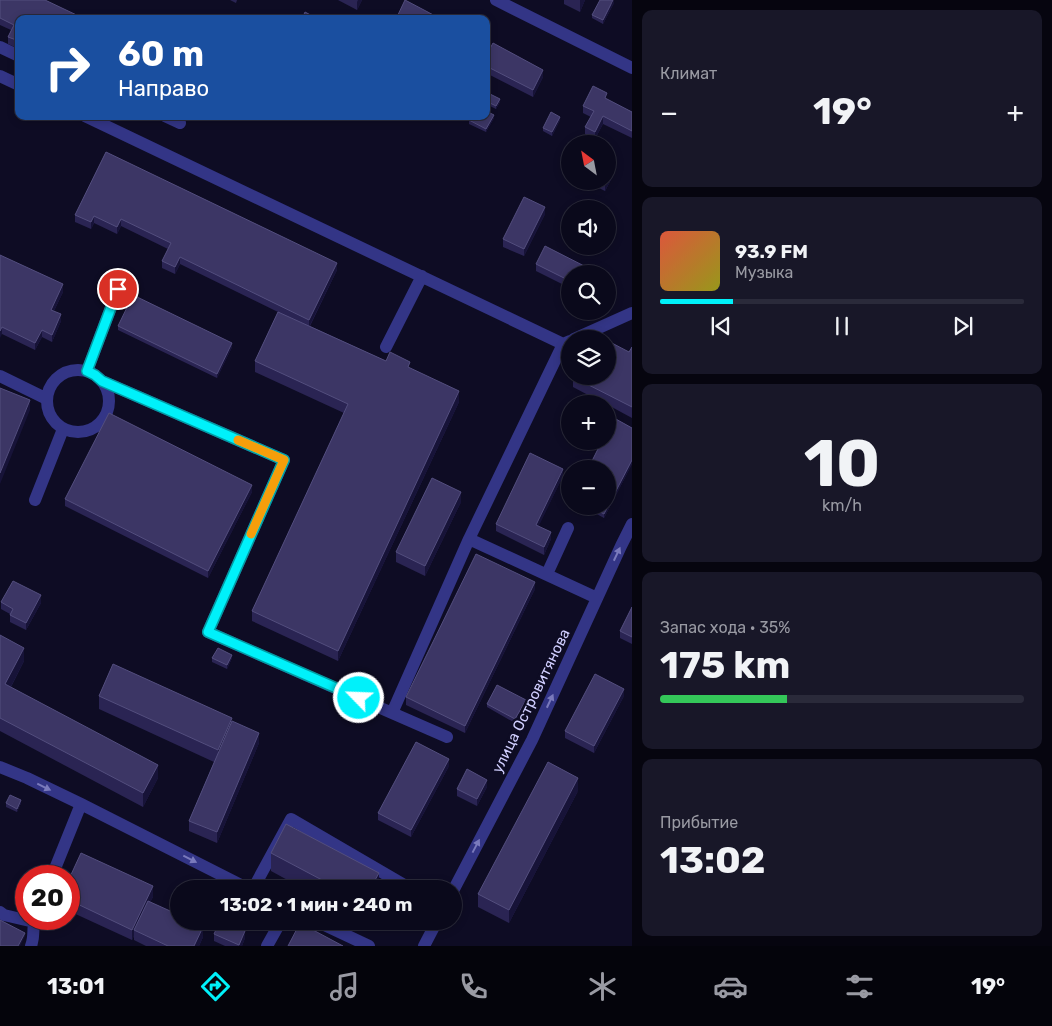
<!DOCTYPE html>
<html lang="ru">
<meta charset="utf-8">
<style>
body{margin:0;font-family:Rubik,sans-serif;background:#181728;color:#f1f3f6;height:100vh;display:flex;flex-direction:column;font-size:19px;white-space:nowrap}
*{box-sizing:border-box;margin:0}
p{font-size:16px;color:#999aa3}
.icon{flex:none;width:28px;height:28px;fill:none;stroke:currentColor;stroke-width:2;stroke-linecap:round;stroke-linejoin:round}
.map{position:relative;flex:1;overflow:hidden}
.sheet{display:flex;flex-direction:column;gap:10px;padding:10px;background:#06050f;width:420px}
.sheet>*{flex:none}
.guide{position:absolute;left:15px;top:15px;width:475px;height:105px;border-radius:10px;box-shadow:0 2px 8px #0003,0 0 0 1px #2a2a3a;background:#1a4fa0;color:#fff;overflow:hidden}
.needle{width:32px;rotate:328deg}
.buttons{position:absolute;left:561px;top:135px;display:grid;gap:10px}
.buttons a{display:grid;place-items:center;width:55px;height:55px;border-radius:50%;background:#0a091b;box-shadow:0 2px 8px #0003,0 0 0 1px #2a2a3a;font-size:25px}
.speed{position:absolute;left:15px;top:865px;display:flex;gap:10px;font-size:25px;font-weight:700;text-align:center}
.speed>*{display:grid;place-content:center;width:65px;height:65px;border-radius:50%;background:#0a091b;box-shadow:0 2px 8px #0003,0 0 0 1px #2a2a3a;line-height:1}
.speed .limit{border:8px solid #d22;background:#fff;color:#111}
.pin{position:absolute;display:grid;place-items:center;width:42px;height:42px;color:#fff;margin:-21px;border:2px solid #fff;border-radius:50%;box-shadow:0 1px 5px #0007}
.me{position:absolute;width:55px;margin:-28px;rotate:294deg;stroke-linejoin:round;filter:drop-shadow(0 0 4px #0008)}
.turn{display:flex;align-items:center;gap:18px;height:105px;padding:0 20px;font-size:22px}
.turn .icon{width:65px;height:65px;stroke-width:2.5}
.turn b{display:block;font-size:35px;line-height:42px}
.big{font-size:38px;font-weight:700;line-height:1.1}
.sheet .widget{flex:1;display:flex;flex-direction:column;justify-content:center;gap:8px;min-width:0;padding:0 18px;border-radius:10px;background:#181728}
.sheet .dial{align-items:center;gap:0}
.dial b{font-size:65px;line-height:1}
.song{display:flex;align-items:center;gap:15px}
.cover{width:60px;height:60px;border-radius:8px;background:linear-gradient(135deg,hsl(10 70% 55%),hsl(60 70% 35%))}
.played{height:5px;border-radius:2px;background:linear-gradient(90deg,#00f1fa 20%,#2a2a3a 20%)}
.keys{display:flex;justify-content:space-around;direction:ltr}
.heat{display:flex;justify-content:space-between;align-items:center;font-size:28px;direction:ltr}
.charge{height:8px;border-radius:4px;background:linear-gradient(90deg,#34c759 35%,#2a2a3a 0)}
.trip{position:absolute;left:170px;top:880px;width:292px;height:50px;border-radius:25px;background:#0a091b;box-shadow:0 2px 8px #0003,0 0 0 1px #2a2a3a;font-weight:700;line-height:50px;text-align:center}
.tab-bar{display:flex;height:80px;justify-content:space-around;align-items:center;background:#04040b;color:#999aa3}
.tab-bar .icon{width:35px;height:35px}
.tab-bar .active{color:#00f1fa}
.tab-bar b{font-size:22px;color:#f1f3f6}
main{display:flex;flex:1;min-height:0}
.map>svg:first-child{display:block}
</style>
<main>
<div class="map">
<svg width="632" height="946" viewBox="0 0 632 946">
<rect width="100%" height="100%" fill="#0e0c24"/>
<g fill="none" stroke-linecap="round" stroke-linejoin="round">
<!-- minor -->
<path stroke="#333586" stroke-width="12" d="M496 0 632 68
M0 47 19 56
M0 76 19 85
M85 116 563 344
M165 116 180 123
M574 339 632 313
M386 347 422 276
M47 401a31 31 0 1 1 62 0a31 31 0 1 1-62 0Z
M87 371 118 289
M0 376 47 399
M102 381 284 460 208 632 392 713
M35 500 63 429
M469 539 597 598
M547 574 568 528
M447 737 392 713 469 539 563 344 570 341
M0 767 27 778 81 804 249 889
M52 876 81 804
M253 889 291 819 411 889
M454 889 532 740 621 546 632 524
M0 912 4 915 34 922
M316 921 369 946
M31 946C35 936 32 928 35 919
M267 946 281 921
M424 946 437 921"/>
</g>
<!-- wall -->
<path fill="#2a2453" d="M0 0 19 19V49L8 44V37L11 30 0 25Z
M230 0H237L236 3Z
M338 0H362L357 10Z
M564 0H585L580 12 564 4Z
M614 3 603 24 592 18V15Z
M486 56 543 77 533 97 486 73Z
M486 92 500 102 496 109 486 104Z
M607 100 632 112V138L603 124 595 139 585 134V127L591 117 583 113V106Z
M494 118 486 132 469 124V120Z
M560 120 552 136 543 131V128Z
M570 147V174L561 169V162Z
M106 152 337 270 310 326 386 361 410 369 459 402 338 661 252 621V611L344 413 255 372V361L278 312 180 264 175 274 162 268V261L168 249 121 226 117 234 94 223 91 229 75 222V215Z
M613 176 605 191 585 181H608Z
M545 214 524 256 503 247V239Z
M0 255 63 292 54 311 61 321 52 342 42 337 35 350 2 334Z
M536 264 596 274H570V288L536 271Z
M118 326 232 347 217 378 118 330Z
M632 347V418L608 405V404H605L573 387V376L629 352Z
M614 418 632 428V464L604 518 582 506H608V469H588L602 441H608V430Z
M563 476 538 526 551 539 544 555 496 531V524Z
M252 492 208 578 65 506V499Z
M461 502 425 576 396 562V552Z
M535 589 465 733 406 705V697Z
M1 602 41 603 26 630 10 622V614L1 609Z
M632 607V644L620 638V631Z
M0 635 24 661 11 687 158 778 143 807 0 731Z
M212 658H232L227 669 212 662Z
M99 696 232 721 259 743 217 843 189 831V821L214 762 99 709Z
M624 696 594 753 565 738V731Z
M487 704H526L515 723 487 707Z
M449 766 411 837 378 820V813Z
M487 787 477 806 457 796V789Z
M578 791 509 923 478 907V894Z
M6 803H21L17 812 6 807Z
M271 853 379 889H304L271 871Z
M69 879 153 897 150 902 203 937 199 946H146L134 940V936L132 940 69 911Z
M214 934 245 938 242 946H225L214 941Z"/>
<!-- shaded-wall -->
<path fill="#171338" d="M358 0H362L357 10V2Z
M580 0H585L580 12Z
M614 0V3L603 24V20Z
M490 33V37L486 44V40Z
M543 70V77L533 97V90Z
M500 99V102L496 109V106Z
M494 115V118L486 132V129Z
M603 116V124L595 139V132Z
M560 117V120L552 136V132Z
M613 169V176L605 191V184L606 181H608V179Z
M545 207V214L524 256V249Z
M94 216V223L91 229V222Z
M121 219V226L117 234V227Z
M180 257V264L175 274V267Z
M337 263V270L309 327V320Z
M63 284V292L51 317V310Z
M61 314V321L52 342V335Z
M2 327V334L0 338V331Z
M42 330V337L35 350V343Z
M232 343V347L217 378V374Z
M459 391V402L338 661V651Z
M30 400V410L0 484V473Z
M632 460V464L604 518V514Z
M563 469V476L536 532V525Z
M252 485V492L208 578V571Z
M461 492V502L425 576V566Z
M551 532V539L544 555V547Z
M535 582V589L465 733V726Z
M41 595V603L26 630V623Z
M24 648V661L5 698V684Z
M232 655V658L227 669V665Z
M624 689V696L594 753V746Z
M526 700V704L515 723V719Z
M232 718V732L218 763V750Z
M259 733V743L217 843V832Z
M449 759V766L411 837V830Z
M158 765V778L143 807V793Z
M578 778V791L509 923V910Z
M487 780V787L477 806V799Z
M21 800V803L17 812V809Z
M379 873V889H370Z
M153 886V897L136 931 134 930V936L132 940V930Z
M203 927V937L199 946H194Z
M245 931V938L242 946H239Z
M25 933V936L20 946H18Z"/>
<!-- building -->
<path fill="#3c3665" stroke="#534e7e" d="M0 0H45L85 19H19V41L8 37 14 25 0 18Z
M405 0 441 19H396Z
M600 0H613L603 20 592 15Z
M305 12 318 19H302Z
M486 31 490 33 486 40Z
M493 43 543 70 533 90 486 66V56Z
M593 86 607 93 605 98 632 112V131L603 116 595 132 585 127 594 111 583 106Z
M486 92 500 99 496 106 486 101Z
M486 111 494 115 486 129 469 120 471 116H486Z
M551 112 560 117 552 132 543 128Z
M569 147H570V166L561 162Z
M106 152 337 263 309 320 180 257 175 267 162 261 171 243 121 219 117 227 94 216 91 222 75 215Z
M608 166 613 169 608 179Z
M599 181H606L605 184Z
M524 197 545 207 524 249 503 239Z
M545 246 596 272 595 274H570V281L536 264Z
M0 255 63 284 51 310 61 314 52 335 42 330 35 343 2 327 0 331Z
M133 295 232 343 217 374 118 326Z
M278 312 386 361 390 352 410 362 408 367 459 391 338 651 252 611 348 404 255 361Z
M595 334 603 339H592Z
M608 341 629 352 632 347V407L573 377 608 376Z
M0 388 30 400 0 473Z
M109 413 252 485 208 571 65 499Z
M614 418 632 428V460L604 514 589 506H608V469H588L602 441H608V430Z
M530 453 563 469 536 525 551 532 544 547 496 524Z
M432 478 461 492 425 566 396 552Z
M476 554 535 582 465 726 406 697Z
M13 581 41 595 26 623 10 615 13 609 1 602Z
M632 607V637L620 631Z
M0 635 24 648 5 684 158 765 143 793 0 718Z
M218 648 232 655 227 665 212 658Z
M113 664 232 718 218 750 99 696Z
M595 674 624 689 594 746 565 731Z
M497 685 526 700 515 719 487 704Z
M232 721 259 733 217 832 189 821Z
M416 742 449 759 411 830 378 813Z
M548 762 578 778 509 910 478 894Z
M467 769 487 780 477 799 457 789Z
M10 795 21 800 17 809 6 803Z
M286 824 379 873 370 889H339L271 853Z
M81 853 153 886 132 930 69 900V879Z
M148 901 179 915V921H192L203 927 194 946H168L134 930Z
M0 920 25 933 18 946H0Z
M220 921H223L245 931 239 945 214 934Z
M300 923 343 946H288Z"/>
<!-- one-way arrows -->
<defs><path id="oneway-solid" d="M-6-.8H1V-3.2L6.5 0L1 3.2V.8H-6Z" transform="scale(1.25)"/></defs>
<g fill="#7a7abc">
<use href="#oneway-solid" transform="translate(617 554) rotate(-65)"/>
<use href="#oneway-solid" transform="translate(550 701) rotate(-65)"/>
<use href="#oneway-solid" transform="translate(44 787) rotate(26)"/>
<use href="#oneway-solid" transform="translate(476 846) rotate(-62)"/>
<use href="#oneway-solid" transform="translate(190 859) rotate(27)"/>
</g>
<g fill="none" stroke-linecap="round" stroke-linejoin="round">
<!-- route casing -->
<g stroke="#009da2" stroke-width="12">
<path id="route" d="M118 289 87 371 95 375 102 381 284 460 208 632 359 698"/>
</g>
<!-- route -->
<use href="#route" stroke="#00f1fa" stroke-width="9"/>
<!-- slow -->
<path stroke="#f59e0b" stroke-width="9" d="M238 440 284 460 251 534"/>
</g>
<g text-anchor="middle" stroke-width="5" stroke-linejoin="round" paint-order="stroke">
<!-- street labels -->
<g font-size="15" fill="#d1cfff" stroke="#0e0c24">
<text transform="translate(531 701) rotate(-64)" y="5">улица Островитянова</text>
</g>
</g>
</svg>
<div class="buttons">
<a><svg class="needle" viewBox="-14 -14 28 28"><path d="M0-13l5 13h-10z" fill="#e53935"/><path d="M0 13l5-13h-10z" fill="#999aa3"/></svg></a>
<a><svg class="icon" aria-label="sound" viewBox="0 0 24 24"><path d="M4 9h4l5-4v14l-5-4H4zM17 9q2 3 0 6"/></svg></a>
<a><svg class="icon" aria-label="search" viewBox="0 0 24 24"><circle cx="10" cy="10" r="6"/><path d="M15 15l6 6"/></svg></a>
<a><svg class="icon" aria-label="layers" viewBox="0 0 24 24"><path d="M12 4l9 5-9 5-9-5zM3 14l9 5 9-5"/></svg></a>
<a>+</a>
<a>−</a>
</div>
<div class="speed"><div class="limit">20</div></div>
<div class="pin" style="left:118px;top:289px;background:#d93025"><svg class="icon" aria-label="arrive" viewBox="0 0 24 24"><path d="M6 21V4h12l-3 4 3 4H6"/></svg></div>
<svg class="me" style="left:359px;top:698px" viewBox="-20 -20 40 40"><circle r="17" fill="#00f1fa" stroke="#fff" stroke-width="3"/><path d="M0-11L8 9 0 5-8 9z" fill="#fff"/></svg>
<div class="trip">13:02 · 1 мин · 240 m</div>
<div class="guide">
<div class="turn"><svg class="icon" aria-label="right" viewBox="0 0 24 24"><path d="M7 20v-9h11M14 6l5 5-5 5"/></svg><div><b>60 m</b>Направо</div></div>
</div>
</div>
<section class="sheet">
<div class="widget"><p>Климат</p>
<div class="heat"><a>−</a><b class="big">19°</b><a>+</a></div>
</div>
<div class="widget">
<div class="song"><i class="cover"></i><div><b>93.9 FM</b><p>Музыка</p></div></div>
<div class="played"></div>
<div class="keys"><svg class="icon" aria-label="previous" viewBox="0 0 24 24"><path d="M18 5L8 12l10 7zM5 5v14"/></svg><svg class="icon" aria-label="pause" viewBox="0 0 24 24"><path d="M8 5v14M16 5v14"/></svg><svg class="icon" aria-label="next" viewBox="0 0 24 24"><path d="M6 5l10 7-10 7zM19 5v14"/></svg></div>
</div>
<div class="widget dial"><b>10</b><p>km/h</p></div>
<div class="widget"><p>Запас хода · 35%</p><b class="big">175 km</b><div class="charge"></div></div>
<div class="widget"><p>Прибытие</p><b class="big">13:02</b></div>
</section>
</main>
<nav class="tab-bar">
<b>13:01</b>
<svg class="icon active" aria-label="directions" viewBox="0 0 24 24"><path d="M12 3l9 9-9 9-9-9zM9 14v-3h6M13 9l2 2-2 2"/></svg>
<svg class="icon" aria-label="music" viewBox="0 0 24 24"><path d="M9 18V5l10-2v13"/><circle cx="6" cy="18" r="3"/><circle cx="16" cy="16" r="3"/></svg>
<svg class="icon" aria-label="phone" viewBox="0 0 24 24"><path d="M5 4h4l2 5-3 2q2 4 5 5l2-3 5 2v4C11 20 4 13 5 4z"/></svg>
<svg class="icon" aria-label="climate" viewBox="0 0 24 24"><path d="M12 3v18M4 7l16 10M4 17L20 7"/></svg>
<svg class="icon" aria-label="car" viewBox="0 0 24 24"><path d="M5 17H2v-5l4-1 3-4h7l3 4 3 1v5h-3M9 17h6M6 11h13"/><circle cx="7" cy="17" r="2"/><circle cx="17" cy="17" r="2"/></svg>
<svg class="icon" aria-label="filters" viewBox="0 0 24 24"><path d="M4 7h16M4 17h16"/><circle cx="9" cy="7" r="2"/><circle cx="15" cy="17" r="2"/></svg>
<b>19°</b>
</nav>
